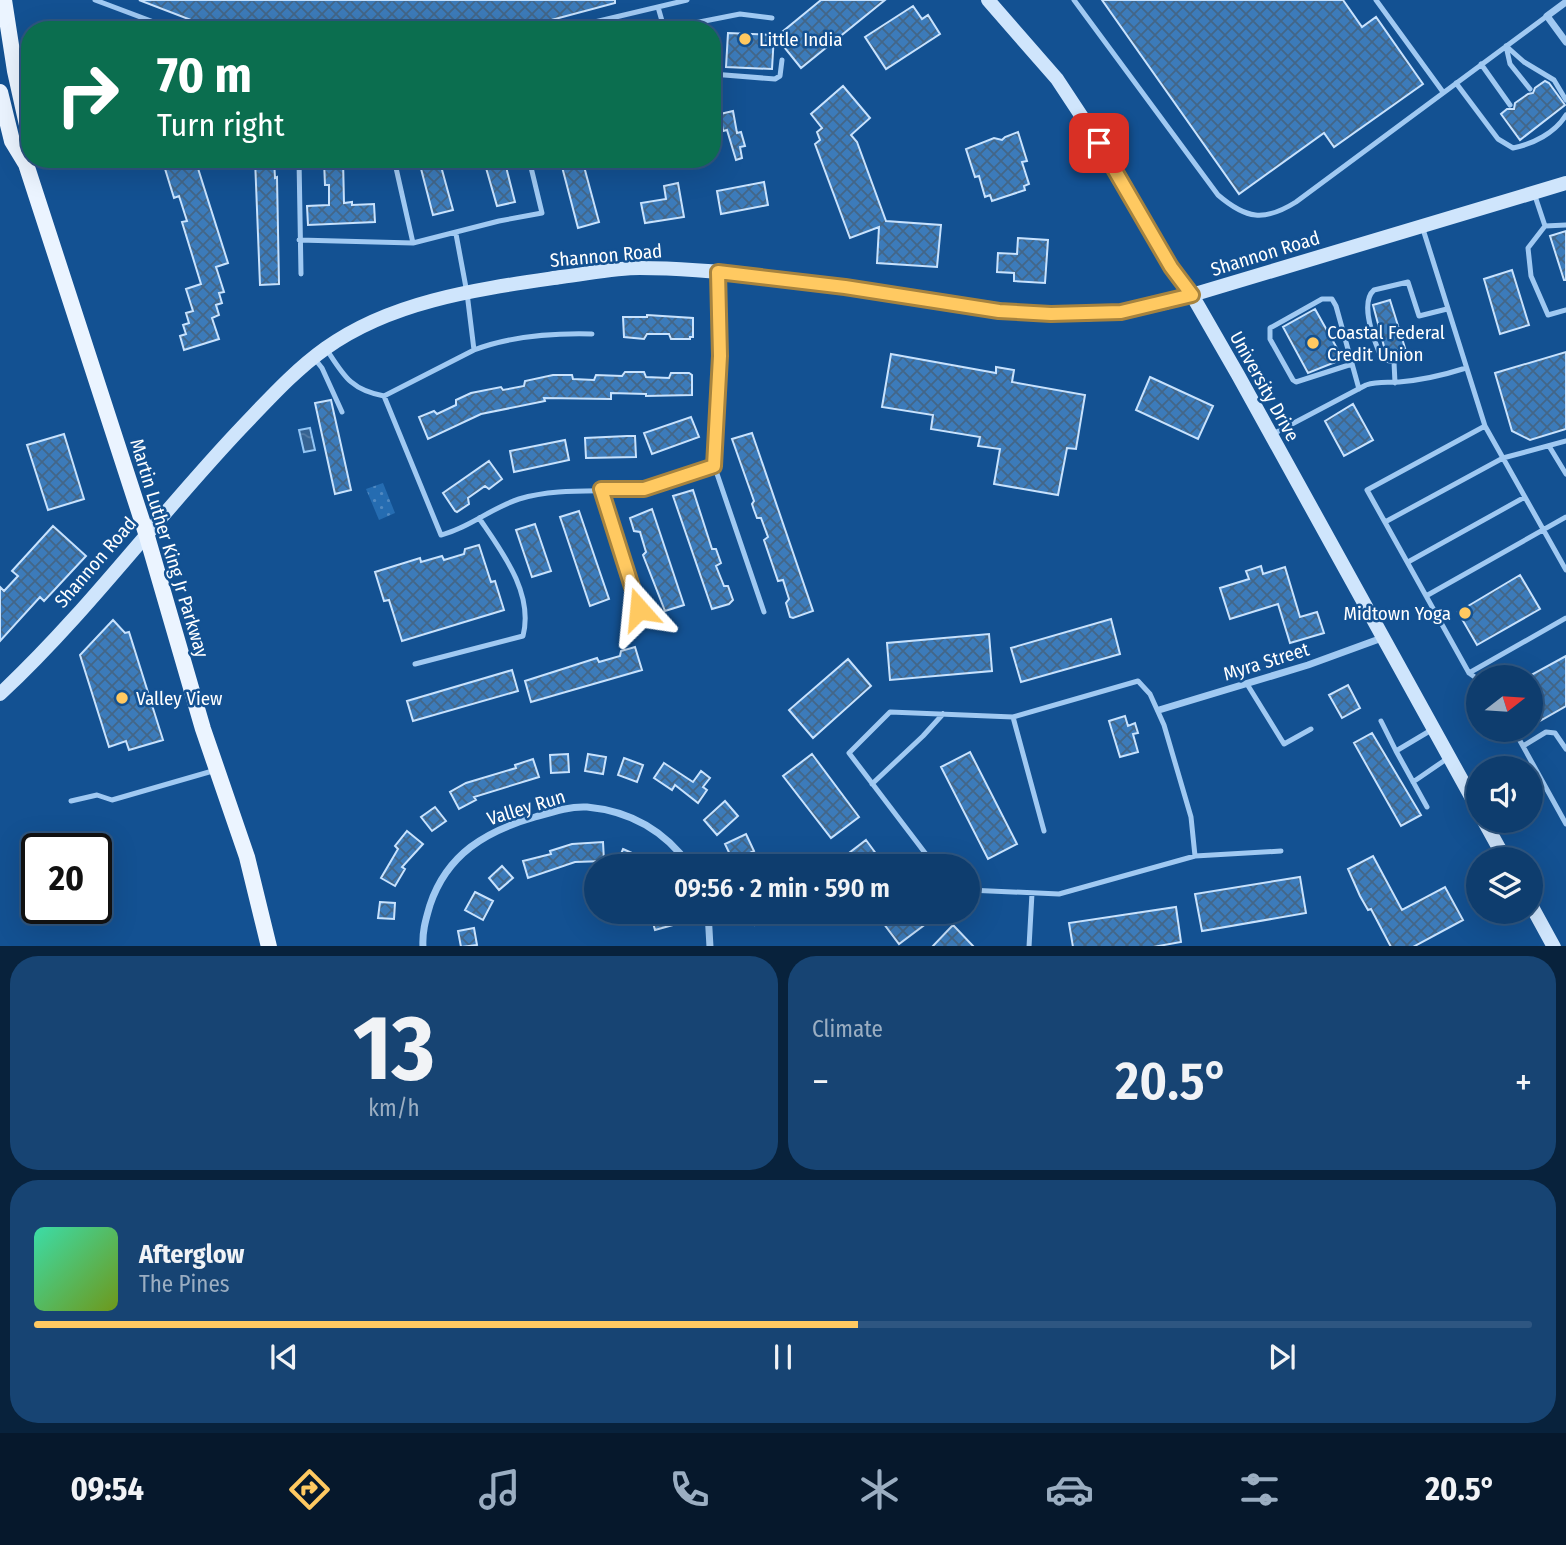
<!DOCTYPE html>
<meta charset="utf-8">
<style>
body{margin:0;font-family:"Fira Sans Condensed",sans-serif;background:#174473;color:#f1f3f6;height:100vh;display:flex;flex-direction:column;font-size:26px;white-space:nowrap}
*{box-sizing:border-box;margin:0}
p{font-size:23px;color:#9baec2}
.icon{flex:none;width:38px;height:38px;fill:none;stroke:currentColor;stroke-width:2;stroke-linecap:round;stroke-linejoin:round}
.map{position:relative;height:946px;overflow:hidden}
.drawer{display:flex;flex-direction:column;gap:10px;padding:10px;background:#08223c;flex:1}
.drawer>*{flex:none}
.banner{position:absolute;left:21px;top:21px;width:700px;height:147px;border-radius:28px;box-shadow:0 7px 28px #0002,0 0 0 2px #2e5681;background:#0b6e4f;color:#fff;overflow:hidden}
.needle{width:46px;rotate:73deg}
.fabs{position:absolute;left:1466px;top:665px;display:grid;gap:14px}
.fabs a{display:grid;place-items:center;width:77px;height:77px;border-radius:50%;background:#0e3d6e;box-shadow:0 7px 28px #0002,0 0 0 2px #2e5681;font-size:35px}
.speed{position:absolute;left:21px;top:833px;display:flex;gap:14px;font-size:35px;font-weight:700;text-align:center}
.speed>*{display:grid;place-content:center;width:91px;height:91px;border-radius:50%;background:#0e3d6e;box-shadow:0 7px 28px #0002,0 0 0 2px #2e5681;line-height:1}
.speed .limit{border:4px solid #111;border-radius:10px;background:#fff;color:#111}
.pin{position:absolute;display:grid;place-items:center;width:60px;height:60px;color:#fff;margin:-30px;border-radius:14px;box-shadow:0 4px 10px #0006}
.me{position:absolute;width:77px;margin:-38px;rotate:342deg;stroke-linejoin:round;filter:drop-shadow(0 0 5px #0008)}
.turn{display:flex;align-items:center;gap:24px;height:147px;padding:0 21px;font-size:32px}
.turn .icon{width:91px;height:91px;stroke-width:2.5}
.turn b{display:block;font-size:49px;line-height:60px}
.big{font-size:52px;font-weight:600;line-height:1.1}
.drawer .widget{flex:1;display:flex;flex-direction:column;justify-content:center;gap:10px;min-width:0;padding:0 24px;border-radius:28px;background:#174473}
.drawer .dial{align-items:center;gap:0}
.dial b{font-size:91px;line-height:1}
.song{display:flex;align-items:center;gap:21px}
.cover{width:84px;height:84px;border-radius:10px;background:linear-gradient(135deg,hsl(160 70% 55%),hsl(80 70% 35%))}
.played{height:7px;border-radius:4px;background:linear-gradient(90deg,#ffc961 55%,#2e5681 55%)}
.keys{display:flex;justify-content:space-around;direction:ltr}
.heat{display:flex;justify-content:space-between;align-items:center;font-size:38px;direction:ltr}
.drawer .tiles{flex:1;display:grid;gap:10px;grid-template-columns:1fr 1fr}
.widget:last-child{grid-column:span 2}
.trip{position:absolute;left:584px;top:854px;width:396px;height:70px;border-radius:35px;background:#0e3d6e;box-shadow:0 7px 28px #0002,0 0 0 2px #2e5681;font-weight:600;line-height:70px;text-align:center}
.tab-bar{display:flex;height:112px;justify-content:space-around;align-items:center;background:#06182c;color:#9baec2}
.tab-bar .icon{width:49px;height:49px}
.tab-bar .selected{color:#ffc961}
.tab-bar b{font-size:32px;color:#f1f3f6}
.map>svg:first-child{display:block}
</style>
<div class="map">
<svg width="1566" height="947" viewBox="0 0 1566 947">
<defs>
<pattern id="green-dots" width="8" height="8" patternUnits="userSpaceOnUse" patternTransform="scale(1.75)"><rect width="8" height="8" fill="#256cb1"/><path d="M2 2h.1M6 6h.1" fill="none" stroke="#5189c1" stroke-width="1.8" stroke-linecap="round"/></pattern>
<pattern id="water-ripples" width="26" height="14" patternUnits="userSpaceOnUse" patternTransform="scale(1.75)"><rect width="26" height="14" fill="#366392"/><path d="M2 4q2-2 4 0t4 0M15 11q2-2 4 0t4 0" fill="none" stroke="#547aa2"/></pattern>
<pattern id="building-cross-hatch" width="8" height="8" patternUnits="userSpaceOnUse" patternTransform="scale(1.75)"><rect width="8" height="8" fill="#3c7bba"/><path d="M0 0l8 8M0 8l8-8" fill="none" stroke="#436688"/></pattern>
</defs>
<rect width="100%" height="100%" fill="#135192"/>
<!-- green -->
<path fill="url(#green-dots)" d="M383 483 395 513 379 520 366 489Z"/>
<!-- water -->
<path fill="url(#water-ripples)" stroke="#92c5f5" stroke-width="2" d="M310 428 315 450 304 452 299 430Z"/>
<!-- building -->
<path fill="url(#building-cross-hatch)" stroke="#c8e2fd" stroke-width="2" d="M139 0H615V3L514 30H501L499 22 469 30H456L446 26 444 30H217Z
M821 0H885L801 68 776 37Z
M1102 0H1343L1362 27 1376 17 1423 84 1334 147 1324 133 1239 194Z
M913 6 922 19 928 15 940 34 886 69 865 37Z
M728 33 774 35 772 69 726 67Z
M1545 81 1549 83 1565 105 1520 140 1501 114 1507 109H1514L1515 103 1528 94 1533 93 1535 88Z
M843 86 870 118 851 135 857 142 886 221 941 225 937 267 877 263 879 227 850 238 815 144 820 140 817 132 822 128 811 114Z
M733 111 737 133 741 132 745 146 740 147 742 158 736 160 727 130 723 131 720 114Z
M1018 132 1027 161 1022 162 1029 184 1024 186 1025 190 992 201 990 195 985 197 979 176 975 177 966 149 994 138 1002 140 1005 137Z
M162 159H195L228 263 216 267 224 292 219 293 222 303 216 305 219 315 212 318 219 339 184 350 180 336 186 334 183 325 189 323 186 313 193 311 186 289 201 284 182 222 187 221 179 196 174 198Z
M255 159H274L275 178 277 177 279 284 260 285Z
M326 159H343L344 203 352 202V205L374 204 375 222 308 225 307 206 329 205V185H325L324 161Z
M427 159H439L453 210 433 215 419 161Z
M490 159H504L515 202 497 206 484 161Z
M560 159H582L599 222 578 228Z
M764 182 768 205 721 214 717 191Z
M678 183 684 217 645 223 641 203 666 199 664 186Z
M1566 231V280H1564L1550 236Z
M1018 238 1048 240 1045 283 1014 281V273L997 272 998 253 1017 254Z
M1512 270 1529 325 1500 334 1484 279Z
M1390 300 1405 348 1386 354 1373 305Z
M1315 309 1343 359 1308 373 1283 327Z
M647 315 693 318V337H690V339H671L669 334H647L644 339 624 337 623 317H647Z
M1566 352V429L1530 440 1512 431 1495 373Z
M891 354 996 373V367L1014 370 1012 382 1085 395 1076 449 1067 448 1058 495 994 484 1000 449 978 446 980 437 931 429 933 415 882 407Z
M625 372H644L646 377 669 378 671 373H689L692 375V395L646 396V394L611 393V399L544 398 545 401 481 414 428 439 419 417 434 411 437 414 456 405V400L471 393 501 387 503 390 524 386 525 381 553 375H572L573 379 594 380 596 375 622 376Z
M1150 377 1213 406 1198 439 1136 410Z
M331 400 351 490 335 494 315 403Z
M1353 404 1373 440 1344 456 1325 421Z
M691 417 699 437 652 454 644 433Z
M752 433 813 611 793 618 790 617 786 603 789 599 783 580 778 581 764 540 768 537 761 518H757L754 510 752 504 754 501 732 439Z
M64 434 84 499 48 510 27 445Z
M627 436H635L636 457 586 458 585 438Z
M565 440 569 460 514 472 510 451Z
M489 461 502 479 489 489 485 486 468 498 469 504 457 512 455 511 443 493Z
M693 490 712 549H716L721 563 716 566 724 586H728L733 600 729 604 712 609 673 496Z
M652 509 684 605 665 611 643 555 646 552 640 532 634 531 630 518Z
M579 511 609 599 590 606 560 517Z
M535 524 551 571 532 577 516 530Z
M53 526 86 556 44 601 40 597 0 641V587L4 591 18 576 12 571Z
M479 545 491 582 495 581 504 610 402 641 389 600 384 601 375 572 420 558 421 562 442 556 444 560 464 554 465 549Z
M1261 566 1263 574 1285 567 1300 617 1317 612 1324 633 1290 643 1278 604 1230 619 1220 588 1249 579 1246 571Z
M1520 575 1540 609 1477 645 1458 612Z
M1111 619 1120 654 1021 682 1011 648Z
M113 620 125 633 129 632 163 740 129 750 126 741 109 747 80 655Z
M989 634 992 671 890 680 887 643Z
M635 647 642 670 531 702 525 681 597 658 599 662 620 656 621 651Z
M1566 656V706L1531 726V675Z
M848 659 871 686 813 738 789 710Z
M512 670 518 691 413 721 407 701Z
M1348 685 1360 708 1342 718 1329 695Z
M1125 716 1128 726 1135 723 1138 733 1133 734 1138 752 1120 757 1109 721Z
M1372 733 1421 815 1401 826 1354 743Z
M970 752 1017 844 988 859 941 767Z
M568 754 569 772 551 773 550 755Z
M588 754 606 757 603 774 585 771Z
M812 754 859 817 831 838 783 776Z
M624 758 643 765 637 782 618 775Z
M533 759 539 777 474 797 476 800 459 809 450 792 466 783 516 768 515 765Z
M664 763 693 782 701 771 710 778 703 787 707 790 698 803 675 785 672 790 654 778Z
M725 801 738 816 717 835 704 820Z
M435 807 446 821 432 831 421 817Z
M407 831 423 844 402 867 405 869 395 886 381 878 398 849 395 846Z
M746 834 754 851 733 861 725 844Z
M866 840 885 866H832Z
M603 842 604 861 575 862 528 878 523 861 551 854 550 851 572 844Z
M623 849 661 866H616Z
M1373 856 1402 910 1445 887 1463 920 1413 947H1391L1371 909 1368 910 1360 896 1348 869Z
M502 866 513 878 499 890 489 878Z
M1300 877 1306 913 1202 931 1195 894Z
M475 892 493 901 483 920 465 910Z
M380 902 395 903 394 919 378 918Z
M1176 907 1181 942 1153 947H1073L1069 923Z
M650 912H670L673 925 655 930Z
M750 912H785L755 925Z
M875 912H919L927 923 899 944Z
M953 925 974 947H932Z
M474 928 477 945 461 947 458 931Z"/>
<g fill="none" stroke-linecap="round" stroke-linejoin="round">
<!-- lane -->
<path stroke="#a0c9f2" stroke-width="5" d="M95 0 175 30
M1074 0 1218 195C1246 219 1264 222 1296 202L1547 16
M1376 0 1443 92
M658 7 662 21 674 27 740 14 772 18
M561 30 687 0
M1506 46 1524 62 1554 80 1566 100
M1506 46 1510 64 1530 89
M1481 64 1510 105
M712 74 775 79 780 76 782 60
M1456 83 1498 139 1513 148C1533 144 1555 133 1566 115
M299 159 301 274
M394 159 413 243
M1534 193 1545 226
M1566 225 1545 226 1528 248 1531 276 1548 315 1566 310
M1422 226 1485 426 1566 570
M456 234 467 293 474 350C511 336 553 333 592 334
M299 240 413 243 499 221 542 213 529 159
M327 350C344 376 351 390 384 396
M474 350 384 396 441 535C469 528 491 508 519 499 560 487 601 493 643 489 668 486 690 470 714 465L720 356 718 272
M314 358 322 368 342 412
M1352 364 1296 382 1293 380 1270 339V328L1322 299H1332L1336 306 1359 389
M1395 383 1394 362 1382 359C1375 343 1359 303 1374 290L1408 282 1419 316 1447 309
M1485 426 1367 490 1469 673 1566 618
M1273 434 1366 385C1378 381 1387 383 1399 382 1422 380 1444 375 1466 368
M1549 446 1566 474
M714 465 764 612
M601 489 639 609
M1385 522 1503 458 1566 441
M1408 562 1525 497
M1426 596 1566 517
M415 664 523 636C534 593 502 552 479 518
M1469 673 1479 680
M1247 684 1284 744 1311 729
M1013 717 1044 831
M1381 721 1396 751
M1514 730 1566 824
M1523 746 1546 732 1555 733 1566 749
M1413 782 1448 758
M872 784 923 736 943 714
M71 801 97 795 112 800 216 770
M1427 807 1396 751 1433 729
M935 866 849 753 890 712 1013 717 1138 681 1150 694 1164 725 1191 817 1195 856
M968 890 1059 894 1195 856 1281 851
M1029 947 1032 893"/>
<!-- street -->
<path stroke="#a0c9f2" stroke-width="7" d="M1566 2 1547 16 1566 42
M1159 710 1308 665 1382 638
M708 912 710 947
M423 947C422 931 426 919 430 905 447 854 486 831 535 817 552 812 570 806 587 807 630 811 665 831 690 866"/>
<!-- secondary -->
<path stroke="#cfe5fc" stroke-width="14" d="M988 0 1057 79 1113 164 1171 267 1192 295 1238 375 1479 811
M0 694C88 612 160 513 243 426 269 399 295 370 326 348 393 300 480 289 561 277 587 274 614 268 640 268 683 268 725 272 767 277 836 285 904 297 973 306 1013 312 1052 317 1093 314 1117 313 1141 308 1165 303L1566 183
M1484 821 1505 859
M1531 905 1554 947"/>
<!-- primary -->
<path stroke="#ebf4ff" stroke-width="16" d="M4 0 15 71 29 134 26 164
M0 92 12 141 26 164 146 533 203 729 247 857 269 947"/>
</g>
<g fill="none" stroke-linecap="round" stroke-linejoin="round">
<!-- route casing -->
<g stroke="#a6833f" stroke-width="18">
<path id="route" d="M639 609 601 489H644L714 466 720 356 718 272 845 287 999 311 1051 314 1121 312 1192 295 1171 267 1099 143"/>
</g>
<!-- route -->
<use href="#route" stroke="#ffc961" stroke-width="12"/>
</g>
<!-- markers -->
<g fill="#ffc961" stroke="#135192" stroke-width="2.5">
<circle cx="745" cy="39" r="7"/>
<circle cx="1313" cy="343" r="7"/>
<circle cx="1465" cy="613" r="7"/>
<circle cx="122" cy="698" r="7"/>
</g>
<g text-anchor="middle" stroke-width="5" stroke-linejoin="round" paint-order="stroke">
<!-- poi labels -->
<g font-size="19" fill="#fff" stroke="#135192" text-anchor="start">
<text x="759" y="46">Little India</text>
<text x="1327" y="339">Coastal Federal<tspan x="1327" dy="22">Credit Union</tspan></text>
<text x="1451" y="620" text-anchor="end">Midtown Yoga</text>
<text x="136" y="705">Valley View</text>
</g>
<!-- street labels -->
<g font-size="19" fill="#fff" stroke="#135192">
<text transform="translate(1265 253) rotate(-17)" y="7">Shannon Road</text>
<text transform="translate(606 255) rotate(-5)" y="7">Shannon Road</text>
<text transform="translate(1265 386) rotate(61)" y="7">University Drive</text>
<text transform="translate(170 548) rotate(73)" y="7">Martin Luther King Jr Parkway</text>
<text transform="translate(95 562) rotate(-49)" y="7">Shannon Road</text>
<text transform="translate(1266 661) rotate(-17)" y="7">Myra Street</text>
<text transform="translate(526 807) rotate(-17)" y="7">Valley Run</text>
</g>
</g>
</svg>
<div class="fabs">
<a><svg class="needle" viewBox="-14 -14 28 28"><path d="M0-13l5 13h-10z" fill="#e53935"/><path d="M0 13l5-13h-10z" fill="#9baec2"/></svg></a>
<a><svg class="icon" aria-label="sound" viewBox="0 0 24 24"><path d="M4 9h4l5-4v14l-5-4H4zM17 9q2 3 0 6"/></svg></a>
<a><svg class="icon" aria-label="layers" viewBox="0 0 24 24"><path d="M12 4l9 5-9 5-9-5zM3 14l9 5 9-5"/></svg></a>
</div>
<div class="speed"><div class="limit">20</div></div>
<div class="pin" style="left:1099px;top:143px;background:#d93025"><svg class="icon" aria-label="arrive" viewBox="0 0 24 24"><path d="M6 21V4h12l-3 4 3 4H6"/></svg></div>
<svg class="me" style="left:639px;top:609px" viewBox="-20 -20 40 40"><path d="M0-17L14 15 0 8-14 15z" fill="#ffc961" stroke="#fff" stroke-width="4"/></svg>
<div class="trip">09:56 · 2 min · 590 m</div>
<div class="banner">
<div class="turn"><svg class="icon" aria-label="right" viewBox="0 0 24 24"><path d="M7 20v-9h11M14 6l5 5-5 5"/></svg><div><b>70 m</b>Turn right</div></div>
</div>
</div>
<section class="drawer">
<div class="tiles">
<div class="widget dial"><b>13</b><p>km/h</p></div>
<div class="widget"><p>Climate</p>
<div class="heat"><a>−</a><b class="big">20.5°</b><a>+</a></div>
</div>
<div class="widget">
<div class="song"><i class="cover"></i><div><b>Afterglow</b><p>The Pines</p></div></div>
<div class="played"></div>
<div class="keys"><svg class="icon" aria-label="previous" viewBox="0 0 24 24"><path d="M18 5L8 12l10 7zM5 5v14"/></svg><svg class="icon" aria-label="pause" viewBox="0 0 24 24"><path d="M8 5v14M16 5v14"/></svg><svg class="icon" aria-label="next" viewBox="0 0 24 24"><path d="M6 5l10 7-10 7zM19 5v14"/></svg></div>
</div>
</div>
</section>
<nav class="tab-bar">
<b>09:54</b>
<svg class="icon selected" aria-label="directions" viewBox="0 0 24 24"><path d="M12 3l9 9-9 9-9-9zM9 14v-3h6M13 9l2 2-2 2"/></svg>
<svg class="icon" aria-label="music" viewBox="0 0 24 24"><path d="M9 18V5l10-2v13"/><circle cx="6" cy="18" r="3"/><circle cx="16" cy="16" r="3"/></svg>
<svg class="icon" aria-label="phone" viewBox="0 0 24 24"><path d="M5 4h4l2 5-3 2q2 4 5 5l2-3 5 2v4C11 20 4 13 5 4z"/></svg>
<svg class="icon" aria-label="climate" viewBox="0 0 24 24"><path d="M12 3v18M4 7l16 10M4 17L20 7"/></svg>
<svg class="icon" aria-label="car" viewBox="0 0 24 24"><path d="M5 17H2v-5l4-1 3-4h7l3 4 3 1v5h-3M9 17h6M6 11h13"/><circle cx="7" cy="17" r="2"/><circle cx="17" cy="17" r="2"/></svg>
<svg class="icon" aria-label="filters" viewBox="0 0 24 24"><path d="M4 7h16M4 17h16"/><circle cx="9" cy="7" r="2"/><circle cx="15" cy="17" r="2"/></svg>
<b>20.5°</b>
</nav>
